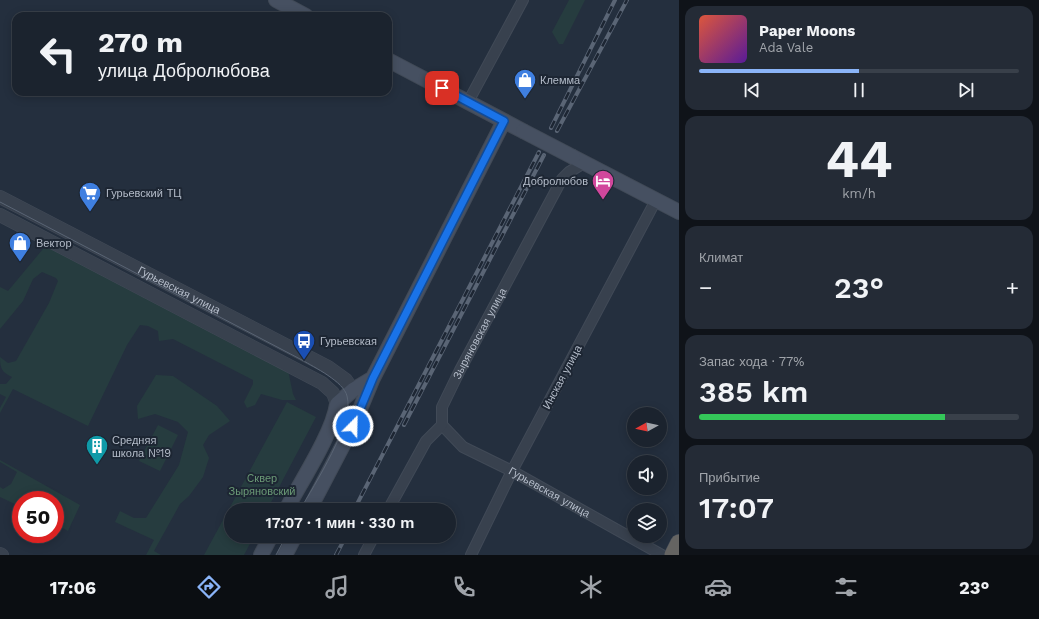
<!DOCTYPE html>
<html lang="ru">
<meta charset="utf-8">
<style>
body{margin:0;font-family:"Work Sans",sans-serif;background:#242b36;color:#f1f3f6;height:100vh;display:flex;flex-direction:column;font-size:15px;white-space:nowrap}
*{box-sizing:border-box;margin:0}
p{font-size:13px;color:#a0a4aa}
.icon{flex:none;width:22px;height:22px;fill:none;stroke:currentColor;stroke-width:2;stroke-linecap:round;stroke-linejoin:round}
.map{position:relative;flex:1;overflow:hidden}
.side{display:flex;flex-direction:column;gap:6px;padding:6px;background:#0f1319;width:360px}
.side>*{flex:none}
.guide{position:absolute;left:12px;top:12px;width:380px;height:84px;border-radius:12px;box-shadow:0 2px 10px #0003,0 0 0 1px #39404a;background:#1b232e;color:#f1f3f6;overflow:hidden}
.needle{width:26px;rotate:262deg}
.buttons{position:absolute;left:627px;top:407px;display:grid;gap:8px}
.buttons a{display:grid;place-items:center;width:40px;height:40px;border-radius:50%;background:#1b232e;box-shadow:0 2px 10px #0003,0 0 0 1px #39404a;font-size:20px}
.speed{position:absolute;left:12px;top:491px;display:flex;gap:8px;font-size:20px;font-weight:700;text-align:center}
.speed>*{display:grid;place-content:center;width:52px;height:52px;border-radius:50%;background:#1b232e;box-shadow:0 2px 10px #0003,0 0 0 1px #39404a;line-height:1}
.speed .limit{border:6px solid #d22;background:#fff;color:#111}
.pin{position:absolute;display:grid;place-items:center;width:34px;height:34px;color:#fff;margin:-17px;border-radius:8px;box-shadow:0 2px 6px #0006}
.me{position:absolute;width:44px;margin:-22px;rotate:23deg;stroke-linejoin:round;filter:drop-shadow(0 0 3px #0008)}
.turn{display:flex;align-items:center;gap:14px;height:84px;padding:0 20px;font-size:18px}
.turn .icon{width:52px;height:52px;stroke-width:2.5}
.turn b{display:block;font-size:28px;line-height:34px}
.big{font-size:30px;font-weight:600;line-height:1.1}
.side .card{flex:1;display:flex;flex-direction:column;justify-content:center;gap:6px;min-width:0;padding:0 14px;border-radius:12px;background:#242b36}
.side .dial{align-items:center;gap:0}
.dial b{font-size:52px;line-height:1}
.song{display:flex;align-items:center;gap:12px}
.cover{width:48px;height:48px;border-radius:6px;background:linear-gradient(135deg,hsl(10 70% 55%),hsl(270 70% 35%))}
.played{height:4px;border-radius:2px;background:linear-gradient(90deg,#8ab4f8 50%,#39404a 50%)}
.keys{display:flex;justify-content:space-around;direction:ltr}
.heat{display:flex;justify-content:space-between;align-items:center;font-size:22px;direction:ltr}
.charge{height:6px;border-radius:3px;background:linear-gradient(90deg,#34c759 77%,#39404a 0)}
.trip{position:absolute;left:224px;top:503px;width:232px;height:40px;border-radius:20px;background:#1b232e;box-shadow:0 2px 10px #0003,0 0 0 1px #39404a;font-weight:600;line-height:40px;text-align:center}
.dock{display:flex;height:64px;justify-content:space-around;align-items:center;background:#0b0e12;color:#a0a4aa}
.dock .icon{width:28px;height:28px}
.dock .current{color:#8ab4f8}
.dock b{font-size:18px;color:#f1f3f6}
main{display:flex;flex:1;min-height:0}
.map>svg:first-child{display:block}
</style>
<main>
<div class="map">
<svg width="679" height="555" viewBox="0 0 679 555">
<rect width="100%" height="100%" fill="#242f3e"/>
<!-- green -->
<path fill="#263c3f" d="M569 0H585L563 44H559L552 32Z
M50 247 288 370 293 394 296 400H282L261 394 255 405 247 408 244 402 253 384V380L173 339 159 341 158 331 148 326 140 325 127 345 88 426 13 389 0 413V408L6 397 0 394V384H6L12 377C2 372 0 369 0 357L8 363 16 361 49 303 58 281 56 278 42 272 33 279 23 301 0 329V287L8 291 43 249Z
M156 375 173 376 217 406 230 421 209 435 203 445 209 458 203 477 189 496 180 504 154 551 161 555H146L154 540 115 522 120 511 134 518H146L179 465 188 432 178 422 155 414 138 419 137 406Z
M287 402 316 417 267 510H231V536H254L244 555H204Z
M158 425 178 435 160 471 139 461Z
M0 460 80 505 68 531 55 524V500H21V507L0 497V487L3 489 11 484 17 472 0 462Z"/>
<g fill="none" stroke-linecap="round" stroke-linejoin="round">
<!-- minor casing -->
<g stroke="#414a57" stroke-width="12">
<g id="minor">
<path d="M468 102 523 0"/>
<path id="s1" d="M442 425 463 447 512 471 662 555"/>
<path id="s2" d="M388 510 426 441 442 425V407L460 370 562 179 569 172 584 163"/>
<path d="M364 555 374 536"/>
<path d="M471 555 512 471 656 200"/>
</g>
</g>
<!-- tertiary casing -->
<g stroke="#414a57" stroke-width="14">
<g id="tertiary">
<path id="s3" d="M0 197 328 367 346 380 353 390"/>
<path d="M0 215 322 383 333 393 337 404"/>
<path d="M0 554 2 555"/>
</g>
</g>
<!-- secondary casing -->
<g stroke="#414a57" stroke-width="16">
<path id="secondary" d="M276 0 306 16
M388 60 523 131
M573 157 679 212
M286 510C300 483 333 433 337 404L353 390 373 378
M309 510 353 426 373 378 504 121
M261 555 271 536
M285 555 295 536"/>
</g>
<!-- trunk casing -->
<g stroke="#434c59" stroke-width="18">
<path id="trunk" d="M673 555 679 543"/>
</g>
<!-- minor -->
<use href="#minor" stroke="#38414e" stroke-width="10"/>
<!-- tertiary -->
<use href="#tertiary" stroke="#38414e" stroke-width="13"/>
<!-- secondary -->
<use href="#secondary" stroke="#465061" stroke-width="14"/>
<!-- trunk -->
<use href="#trunk" stroke="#656462" stroke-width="17"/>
<!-- tram -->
<path stroke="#5a6575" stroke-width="1" d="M0 202 302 360C314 367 344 382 347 396 355 422 314 485 300 510
M276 555 286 536"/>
<!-- rail casing -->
<g stroke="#5a6575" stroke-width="4">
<path id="rail" d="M551 128 615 0
M557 131 627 0
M404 425 544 155
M354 510 539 152
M336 555 346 536"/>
</g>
<!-- rail -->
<use href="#rail" stroke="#1d2633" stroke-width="2.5" stroke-dasharray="8" stroke-linecap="butt"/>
<!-- secondary-bridge casing -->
<g stroke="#414a57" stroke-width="16" stroke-linecap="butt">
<path id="secondary-bridge" d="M523 131 573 157"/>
</g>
<!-- secondary-bridge -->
<use href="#secondary-bridge" stroke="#465061" stroke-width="14"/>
</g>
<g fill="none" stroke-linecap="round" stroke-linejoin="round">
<!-- route casing -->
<g stroke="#114b97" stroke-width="10">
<path id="route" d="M353 426 373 378 504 121 442 88"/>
</g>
<!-- route -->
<use href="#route" stroke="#1a73e8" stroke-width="7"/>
</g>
<!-- icons -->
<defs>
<g id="shop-pin" transform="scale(1.15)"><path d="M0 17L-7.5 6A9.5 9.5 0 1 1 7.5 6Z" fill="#3f7fe0" stroke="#1d2633"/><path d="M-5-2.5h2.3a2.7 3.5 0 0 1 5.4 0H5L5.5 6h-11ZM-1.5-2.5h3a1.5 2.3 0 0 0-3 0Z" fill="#fff"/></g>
<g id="hotel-pin" transform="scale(1.15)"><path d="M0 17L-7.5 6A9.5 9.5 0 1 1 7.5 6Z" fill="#d1479c" stroke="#1d2633"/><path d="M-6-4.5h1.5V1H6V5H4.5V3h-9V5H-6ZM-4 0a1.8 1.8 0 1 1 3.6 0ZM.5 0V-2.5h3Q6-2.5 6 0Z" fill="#fff"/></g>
<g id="supermarket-pin" transform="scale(1.15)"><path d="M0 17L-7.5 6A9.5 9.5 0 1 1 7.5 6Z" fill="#3f7fe0" stroke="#1d2633"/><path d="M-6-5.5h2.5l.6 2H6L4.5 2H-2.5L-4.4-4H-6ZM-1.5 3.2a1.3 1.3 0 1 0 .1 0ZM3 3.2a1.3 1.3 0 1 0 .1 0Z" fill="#fff"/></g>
<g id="bus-pin" transform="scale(1.15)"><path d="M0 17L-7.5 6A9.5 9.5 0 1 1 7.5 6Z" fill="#1a4fb4" stroke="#1d2633"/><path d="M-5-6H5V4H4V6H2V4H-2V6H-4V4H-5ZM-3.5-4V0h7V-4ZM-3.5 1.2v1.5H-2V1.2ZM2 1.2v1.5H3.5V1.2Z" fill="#fff"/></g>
<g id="building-pin" transform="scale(1.15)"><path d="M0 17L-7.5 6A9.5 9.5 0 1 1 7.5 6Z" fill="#0f9aa8" stroke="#1d2633"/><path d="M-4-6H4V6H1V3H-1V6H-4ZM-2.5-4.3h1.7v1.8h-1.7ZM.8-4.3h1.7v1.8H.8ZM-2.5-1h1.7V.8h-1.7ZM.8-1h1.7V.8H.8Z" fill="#fff"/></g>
</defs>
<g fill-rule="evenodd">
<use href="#shop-pin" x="525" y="80"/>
<use href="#hotel-pin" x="603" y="181"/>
<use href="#supermarket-pin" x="90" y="193"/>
<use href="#shop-pin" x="20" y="243"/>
<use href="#bus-pin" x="304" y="341"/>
<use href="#building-pin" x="97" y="446"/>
</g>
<g text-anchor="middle" stroke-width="4" stroke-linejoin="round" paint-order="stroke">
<!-- poi labels -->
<g font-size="11" fill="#b4bcc9" stroke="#1d2633" text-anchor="start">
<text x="540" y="84">Клемма</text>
<text x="588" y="185" text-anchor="end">Добролюбов</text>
<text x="106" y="197">Гурьевский ТЦ</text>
<text x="36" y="247">Вектор</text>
<text x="320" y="345">Гурьевская</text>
<text x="112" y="444">Средняя<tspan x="112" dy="13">школа №19</tspan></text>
</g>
<!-- street labels -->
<g font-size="11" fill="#b4bcc9" stroke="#1d2633">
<text dy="4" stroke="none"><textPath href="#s3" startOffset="202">Гурьевская улица</textPath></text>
<text dy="4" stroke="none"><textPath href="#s2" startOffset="202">Зыряновская улица</textPath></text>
<text transform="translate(562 377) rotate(-62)" y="4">Инская улица</text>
<text dy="4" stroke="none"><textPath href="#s1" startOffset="128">Гурьевская улица</textPath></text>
</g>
<!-- park labels -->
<g font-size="11" fill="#6b9a76" stroke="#1d2633">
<text x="262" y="482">Cквер<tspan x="262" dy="13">Зыряновский</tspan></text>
</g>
</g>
</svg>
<div class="buttons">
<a><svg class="needle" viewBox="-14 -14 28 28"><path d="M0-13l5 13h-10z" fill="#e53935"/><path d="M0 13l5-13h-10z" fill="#a0a4aa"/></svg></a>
<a><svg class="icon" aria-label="sound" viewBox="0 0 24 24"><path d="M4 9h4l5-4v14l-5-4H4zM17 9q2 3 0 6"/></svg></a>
<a><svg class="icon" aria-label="layers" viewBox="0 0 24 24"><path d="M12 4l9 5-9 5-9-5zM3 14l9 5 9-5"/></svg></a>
</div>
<div class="speed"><div class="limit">50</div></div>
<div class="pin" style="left:442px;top:88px;background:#d93025"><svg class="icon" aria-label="arrive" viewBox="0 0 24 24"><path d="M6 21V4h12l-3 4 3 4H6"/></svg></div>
<svg class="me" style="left:353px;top:426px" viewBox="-20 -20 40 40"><circle r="17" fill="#1a73e8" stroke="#fff" stroke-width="3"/><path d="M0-11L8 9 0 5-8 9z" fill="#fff"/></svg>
<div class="trip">17:07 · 1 мин · 330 m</div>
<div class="guide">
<div class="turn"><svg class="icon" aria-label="left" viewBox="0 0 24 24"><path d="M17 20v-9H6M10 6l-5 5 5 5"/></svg><div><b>270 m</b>улица Добролюбова</div></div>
</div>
</div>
<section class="side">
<div class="card">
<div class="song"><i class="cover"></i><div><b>Paper Moons</b><p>Ada Vale</p></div></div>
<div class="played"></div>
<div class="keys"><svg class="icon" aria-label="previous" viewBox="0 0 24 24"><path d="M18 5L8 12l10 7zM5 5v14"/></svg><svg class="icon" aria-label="pause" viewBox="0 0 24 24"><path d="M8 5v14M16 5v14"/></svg><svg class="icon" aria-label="next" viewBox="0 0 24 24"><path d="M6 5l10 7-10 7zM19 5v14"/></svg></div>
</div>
<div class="card dial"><b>44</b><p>km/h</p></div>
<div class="card"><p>Климат</p>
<div class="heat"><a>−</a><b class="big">23°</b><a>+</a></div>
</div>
<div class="card"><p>Запас хода · 77%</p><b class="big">385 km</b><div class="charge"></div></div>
<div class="card"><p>Прибытие</p><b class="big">17:07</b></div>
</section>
</main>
<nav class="dock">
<b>17:06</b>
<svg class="icon current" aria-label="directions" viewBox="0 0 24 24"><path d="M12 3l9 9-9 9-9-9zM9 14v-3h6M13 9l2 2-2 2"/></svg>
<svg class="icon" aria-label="music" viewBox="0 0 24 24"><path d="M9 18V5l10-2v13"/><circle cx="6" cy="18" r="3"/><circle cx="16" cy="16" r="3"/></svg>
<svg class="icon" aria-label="phone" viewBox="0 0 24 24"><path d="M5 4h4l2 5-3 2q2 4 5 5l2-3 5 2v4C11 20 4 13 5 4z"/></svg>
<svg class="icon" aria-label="climate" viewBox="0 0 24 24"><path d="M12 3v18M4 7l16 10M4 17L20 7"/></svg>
<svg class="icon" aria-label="car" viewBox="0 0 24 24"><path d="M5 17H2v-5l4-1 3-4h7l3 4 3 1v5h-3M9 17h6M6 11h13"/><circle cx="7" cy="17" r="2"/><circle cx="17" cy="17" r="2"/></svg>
<svg class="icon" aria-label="filters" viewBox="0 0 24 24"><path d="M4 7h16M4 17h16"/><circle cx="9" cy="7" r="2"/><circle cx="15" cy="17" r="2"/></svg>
<b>23°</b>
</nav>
